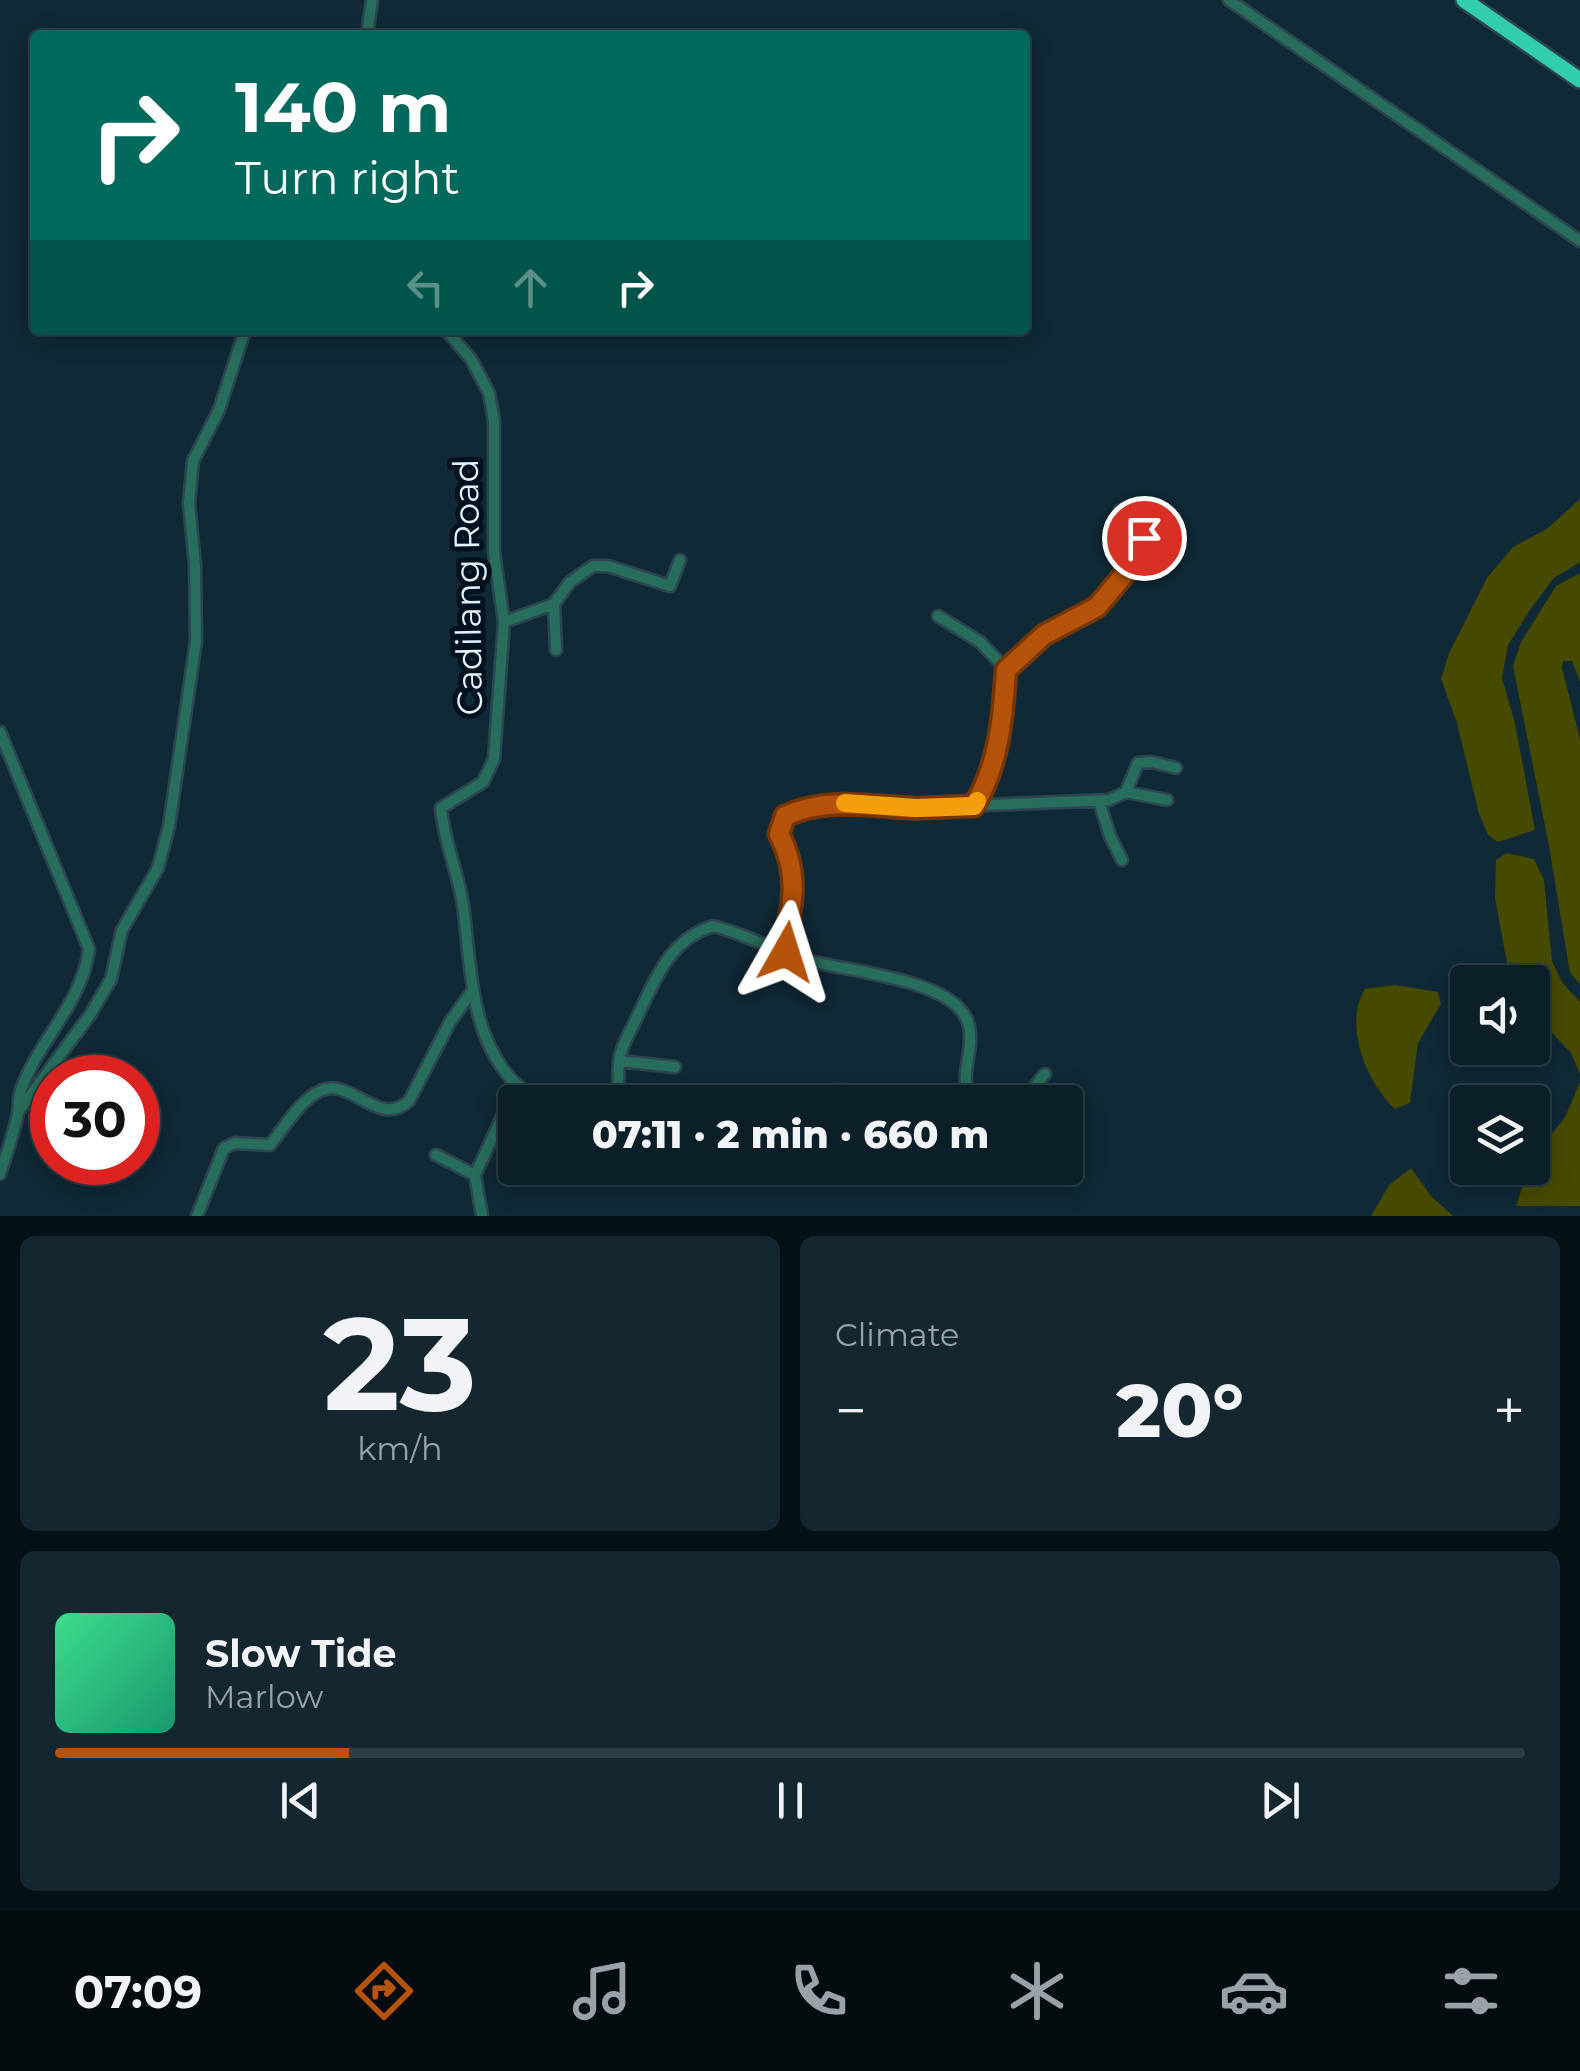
<!DOCTYPE html>
<meta charset="utf-8">
<style>
body{margin:0;font-family:Montserrat,sans-serif;background:#142730;color:#f1f3f6;height:100vh;display:flex;flex-direction:column;font-size:38px;white-space:nowrap}
*{box-sizing:border-box;margin:0}
p{font-size:32px;color:#9aa2a8}
.icon{flex:none;width:55px;height:55px;fill:none;stroke:currentColor;stroke-width:2;stroke-linecap:round;stroke-linejoin:round}
.map{position:relative;height:1216px;overflow:hidden}
.details{display:flex;flex-direction:column;gap:20px;padding:20px;background:#061116;flex:1}
.details>*{flex:none}
.guide{position:absolute;left:30px;top:30px;width:1000px;height:305px;border-radius:10px;box-shadow:0 5px 25px #0003,0 0 0 2px #2b3d45;background:#00695c;color:#fff;overflow:hidden}
.buttons{position:absolute;left:1450px;top:965px;display:grid;gap:20px}
.buttons a{display:grid;place-items:center;width:100px;height:100px;border-radius:10px;background:#0b1f28;box-shadow:0 5px 25px #0003,0 0 0 2px #2b3d45;font-size:50px}
.speed{position:absolute;left:30px;top:1055px;display:flex;gap:20px;font-size:50px;font-weight:700;text-align:center}
.speed>*{display:grid;place-content:center;width:130px;height:130px;border-radius:50%;background:#0b1f28;box-shadow:0 5px 25px #0003,0 0 0 2px #2b3d45;line-height:1}
.speed .limit{border:15px solid #d22;background:#fff;color:#111}
.pin{position:absolute;display:grid;place-items:center;width:85px;height:85px;color:#fff;margin:-42px;border:5px solid #fff;border-radius:50%;box-shadow:0 2px 10px #0007}
.me{position:absolute;width:110px;margin:-55px;rotate:6deg;stroke-linejoin:round;filter:drop-shadow(0 0 8px #0008)}
.turn{display:flex;align-items:center;gap:35px;height:210px;padding:0 40px;font-size:45px}
.turn .icon{width:130px;height:130px;stroke-width:2.5}
.turn b{display:block;font-size:70px;line-height:85px}
.lanes{display:flex;align-items:center;height:95px;padding:0 40px;background:#0003;justify-content:center;gap:50px;direction:ltr}
.lanes .off{opacity:.35}
.big{font-size:75px;font-weight:800;line-height:1.1}
.details .tile{flex:1;display:flex;flex-direction:column;justify-content:center;gap:15px;min-width:0;padding:0 35px;border-radius:15px;background:#142730}
.details .dial{align-items:center;gap:0}
.dial b{font-size:130px;line-height:1}
.song{display:flex;align-items:center;gap:30px}
.cover{width:120px;height:120px;border-radius:15px;background:linear-gradient(135deg,hsl(150 70% 55%),hsl(160 70% 35%))}
.played{height:10px;border-radius:5px;background:linear-gradient(90deg,#b45309 20%,#2b3d45 20%)}
.keys{display:flex;justify-content:space-around;direction:ltr}
.heat{display:flex;justify-content:space-between;align-items:center;font-size:55px;direction:ltr}
.details .tiles{flex:1;display:grid;gap:20px;grid-template-columns:1fr 1fr}
.tile:last-child{grid-column:span 2}
.trip{position:absolute;left:498px;top:1085px;width:585px;height:100px;border-radius:10px;background:#0b1f28;box-shadow:0 5px 25px #0003,0 0 0 2px #2b3d45;font-weight:800;line-height:100px;text-align:center}
.menu{display:flex;height:160px;justify-content:space-around;align-items:center;background:#040c10;color:#9aa2a8}
.menu .icon{width:70px;height:70px}
.menu .current{color:#b45309}
.menu b{font-size:45px;color:#f1f3f6}
.map>svg:first-child{display:block}
</style>
<div class="map">
<svg width="1580" height="1216" viewBox="0 0 1580 1216">
<rect width="100%" height="100%" fill="#0f2936"/>
<!-- water -->
<path fill="#464a01" d="M1580 499V562L1554 578 1532 607 1508 645 1502 678 1515 723 1535 830 1498 842 1488 835 1479 814 1457 723 1441 679 1449 653 1487 578 1513 547 1548 528Z
M1580 573V682L1572 661H1563L1562 668 1580 739V984L1570 973 1549 846 1513 666 1521 642 1556 586Z
M1507 853 1534 859 1544 880 1552 961 1562 982 1580 1002V1074L1571 1053 1533 1013 1532 982H1512L1510 979 1495 898 1496 860Z
M1395 985 1438 992 1441 1004 1418 1043 1410 1103 1395 1109C1366 1082 1343 1025 1365 989Z
M1580 1082V1206H1516L1528 1169 1532 1168 1540 1149 1565 1117Z
M1411 1168 1431 1196 1453 1216H1371L1389 1185Z"/>
<g fill="none" stroke-linecap="round" stroke-linejoin="round">
<!-- minor casing -->
<g stroke="#2d4551" stroke-width="15">
<path id="minor" d="M1229 0 1580 241
M367 35 372 0
M446 330 471 359 489 393 494 421V552L504 622 494 759 483 782 441 808C444 842 458 872 463 905 471 964 469 1033 512 1080 520 1089 533 1095 542 1102
M554 604 556 650
M938 616 980 642 1007 670
M504 622 554 604 570 582 593 566H608L670 586 680 560
M0 732 89 949C82 1004 39 1039 21 1090 18 1098 19 1105 18 1113 14 1134 6 1154 0 1174
M1126 792 1167 800
M1099 801 1110 836 1122 860
M974 806C999 765 1003 717 1007 670L1043 635 1097 607 1145 546 1137 526 1120 510
M780 948C791 921 797 890 791 860 788 846 779 837 780 822L797 811 842 803 916 808 1109 800 1126 792 1138 763 1152 762 1176 768
M619 1061 675 1067
M618 1102C619 1087 617 1070 620 1056 624 1040 633 1027 639 1013 656 977 671 939 713 926 746 934 775 951 807 960 846 971 931 978 959 1008 983 1032 960 1069 967 1088 979 1095 1009 1103 1023 1097 1032 1093 1038 1081 1045 1074
M783 1102C821 1082 871 1091 911 1102
M18 1112 90 1015 111 979 122 930 158 868 169 826 196 641 195 565 189 503 193 461 219 410 245 330
M436 1155 475 1175
M197 1216 224 1148 235 1143 270 1145C284 1128 300 1100 320 1091 351 1076 378 1129 409 1101L450 1022 472 991
M482 1216 475 1175 517 1085"/>
</g>
<!-- highway casing -->
<g stroke="#2d4551" stroke-width="20">
<path id="highway" d="M1464 0 1580 80"/>
</g>
<!-- minor -->
<use href="#minor" stroke="#286e5c" stroke-width="10"/>
<!-- highway -->
<use href="#highway" stroke="#32cdaa" stroke-width="15"/>
</g>
<g fill="none" stroke-linecap="round" stroke-linejoin="round">
<!-- route casing -->
<g stroke="#753606" stroke-width="25">
<path id="route" d="M786 952 780 948C795 909 799 872 779 834L785 816C825 797 868 806 910 808 931 809 953 806 974 806 999 765 1003 717 1006 670L1044 635 1097 607 1138 558 1145 546 1144 538"/>
</g>
<!-- route -->
<use href="#route" stroke="#b45309" stroke-width="18"/>
<!-- slow -->
<path stroke="#f59e0b" stroke-width="18" d="M845 803 916 808 974 806 977 801"/>
</g>
<g text-anchor="middle" stroke-width="10" stroke-linejoin="round" paint-order="stroke">
<!-- street labels -->
<g font-size="35" fill="#e3f2fa" stroke="#00111d">
<text transform="translate(468 587) rotate(-91)" y="12">Cadilang Road</text>
</g>
</g>
</svg>
<div class="buttons">
<a><svg class="icon" aria-label="sound" viewBox="0 0 24 24"><path d="M4 9h4l5-4v14l-5-4H4zM17 9q2 3 0 6"/></svg></a>
<a><svg class="icon" aria-label="layers" viewBox="0 0 24 24"><path d="M12 4l9 5-9 5-9-5zM3 14l9 5 9-5"/></svg></a>
</div>
<div class="speed"><div class="limit">30</div></div>
<div class="pin" style="left:1144px;top:538px;background:#d93025"><svg class="icon" aria-label="arrive" viewBox="0 0 24 24"><path d="M6 21V4h12l-3 4 3 4H6"/></svg></div>
<svg class="me" style="left:786px;top:952px" viewBox="-20 -20 40 40"><path d="M0-17L14 15 0 8-14 15z" fill="#b45309" stroke="#fff" stroke-width="4"/></svg>
<div class="trip">07:11 · 2 min · 660 m</div>
<div class="guide">
<div class="turn"><svg class="icon" aria-label="right" viewBox="0 0 24 24"><path d="M7 20v-9h11M14 6l5 5-5 5"/></svg><div><b>140 m</b>Turn right</div></div>
<div class="lanes"><svg class="icon off" aria-label="left" viewBox="0 0 24 24"><path d="M17 20v-9H6M10 6l-5 5 5 5"/></svg><svg class="icon off" aria-label="ahead" viewBox="0 0 24 24"><path d="M12 20V5M6 11l6-6 6 6"/></svg><svg class="icon" aria-label="right" viewBox="0 0 24 24"><path d="M7 20v-9h11M14 6l5 5-5 5"/></svg></div>
</div>
</div>
<section class="details">
<div class="tiles">
<div class="tile dial"><b>23</b><p>km/h</p></div>
<div class="tile"><p>Climate</p>
<div class="heat"><a>−</a><b class="big">20°</b><a>+</a></div>
</div>
<div class="tile">
<div class="song"><i class="cover"></i><div><b>Slow Tide</b><p>Marlow</p></div></div>
<div class="played"></div>
<div class="keys"><svg class="icon" aria-label="previous" viewBox="0 0 24 24"><path d="M18 5L8 12l10 7zM5 5v14"/></svg><svg class="icon" aria-label="pause" viewBox="0 0 24 24"><path d="M8 5v14M16 5v14"/></svg><svg class="icon" aria-label="next" viewBox="0 0 24 24"><path d="M6 5l10 7-10 7zM19 5v14"/></svg></div>
</div>
</div>
</section>
<nav class="menu">
<b>07:09</b>
<svg class="icon current" aria-label="directions" viewBox="0 0 24 24"><path d="M12 3l9 9-9 9-9-9zM9 14v-3h6M13 9l2 2-2 2"/></svg>
<svg class="icon" aria-label="music" viewBox="0 0 24 24"><path d="M9 18V5l10-2v13"/><circle cx="6" cy="18" r="3"/><circle cx="16" cy="16" r="3"/></svg>
<svg class="icon" aria-label="phone" viewBox="0 0 24 24"><path d="M5 4h4l2 5-3 2q2 4 5 5l2-3 5 2v4C11 20 4 13 5 4z"/></svg>
<svg class="icon" aria-label="climate" viewBox="0 0 24 24"><path d="M12 3v18M4 7l16 10M4 17L20 7"/></svg>
<svg class="icon" aria-label="car" viewBox="0 0 24 24"><path d="M5 17H2v-5l4-1 3-4h7l3 4 3 1v5h-3M9 17h6M6 11h13"/><circle cx="7" cy="17" r="2"/><circle cx="17" cy="17" r="2"/></svg>
<svg class="icon" aria-label="filters" viewBox="0 0 24 24"><path d="M4 7h16M4 17h16"/><circle cx="9" cy="7" r="2"/><circle cx="15" cy="17" r="2"/></svg>
</nav>
